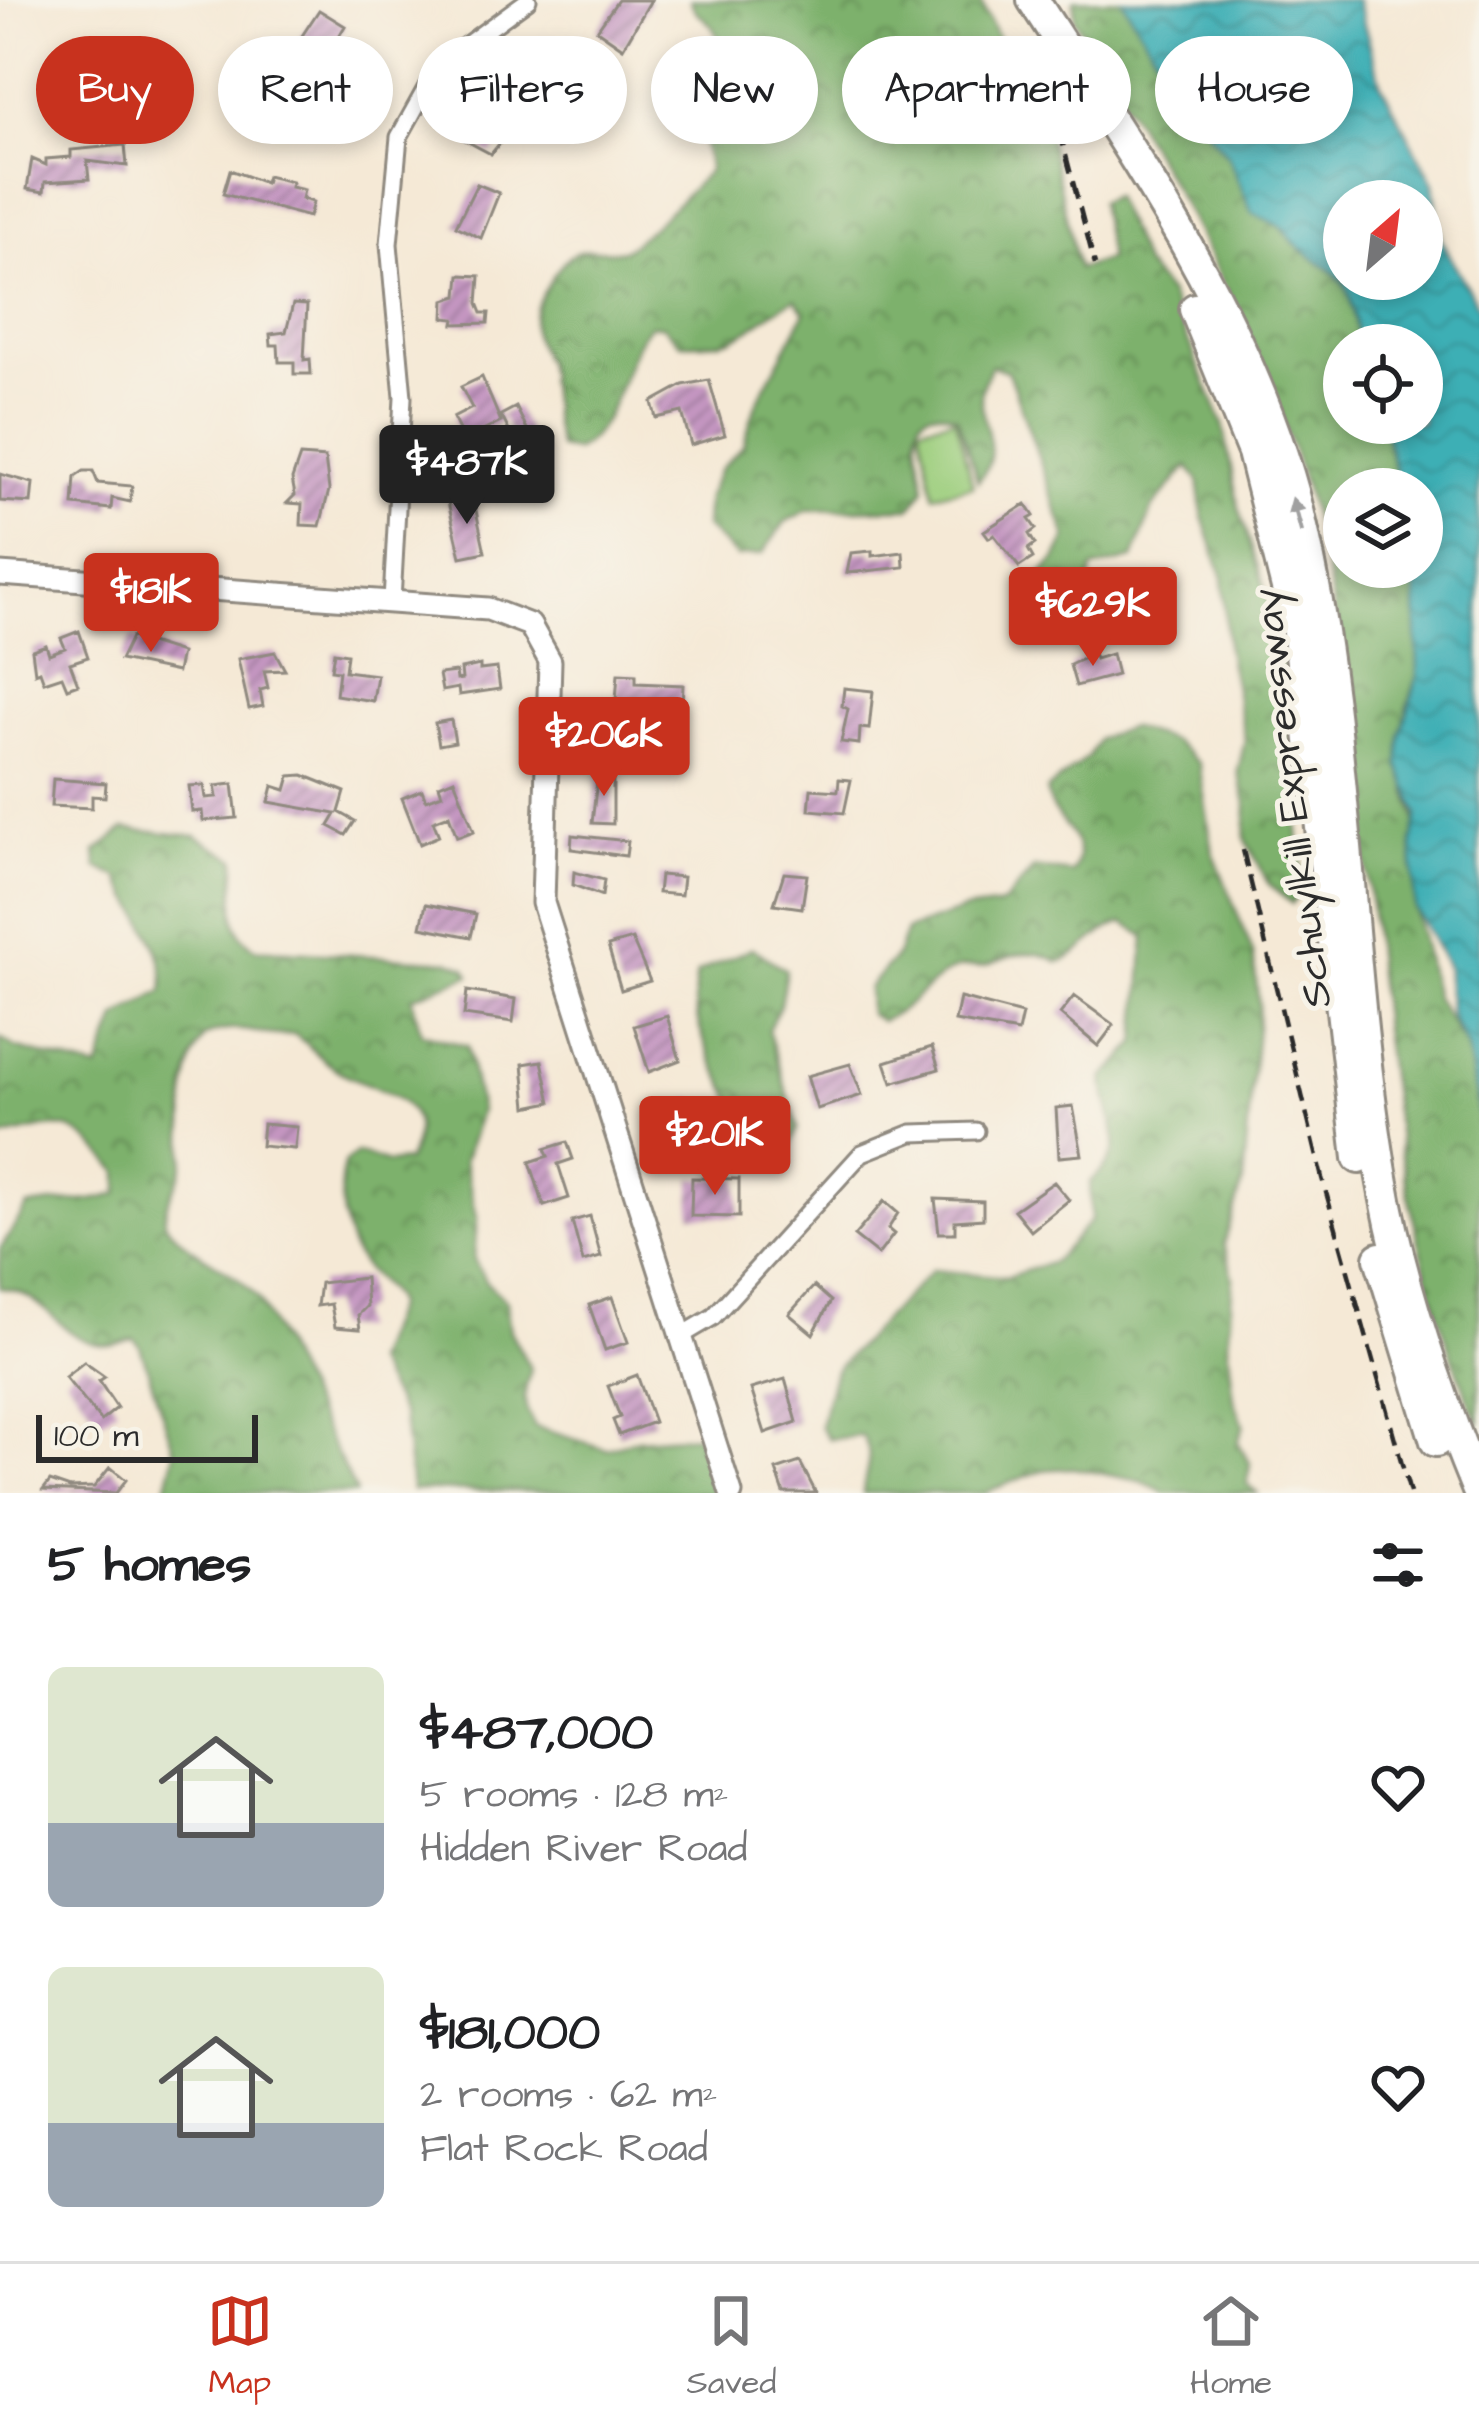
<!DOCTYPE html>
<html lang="en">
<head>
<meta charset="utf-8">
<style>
  body { margin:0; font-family:"Architects Daughter",sans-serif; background:#f6f6f6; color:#202124; height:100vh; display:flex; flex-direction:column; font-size:45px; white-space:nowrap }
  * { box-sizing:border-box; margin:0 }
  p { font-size:39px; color:#757577 }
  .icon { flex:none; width:66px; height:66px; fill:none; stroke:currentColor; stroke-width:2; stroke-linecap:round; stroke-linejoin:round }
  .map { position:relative; height:1493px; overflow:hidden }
  .drawer { display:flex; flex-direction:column; background:#fff; flex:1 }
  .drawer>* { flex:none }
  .top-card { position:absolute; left:36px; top:36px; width:1407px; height:108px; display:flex; gap:24px }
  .needle { width:78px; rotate:28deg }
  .buttons { position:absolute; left:1323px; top:180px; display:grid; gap:24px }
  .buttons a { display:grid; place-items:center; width:120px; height:120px; border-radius:50%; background:#fff; box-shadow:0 6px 18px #0003; font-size:60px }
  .scale { position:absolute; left:36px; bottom:30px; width:222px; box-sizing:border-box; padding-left:12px; border:6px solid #2b2b2b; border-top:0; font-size:33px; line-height:42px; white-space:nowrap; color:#2b2b2b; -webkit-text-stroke:9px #f7f3e8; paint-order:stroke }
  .price { position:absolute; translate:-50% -102px; padding:0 27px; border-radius:12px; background:#c8321e; color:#fff; font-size:39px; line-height:78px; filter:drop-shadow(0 3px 6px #0008) }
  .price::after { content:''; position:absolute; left:50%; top:72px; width:36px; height:27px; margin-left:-18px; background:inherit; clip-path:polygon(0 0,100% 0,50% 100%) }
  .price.active { background:#222; color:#fff }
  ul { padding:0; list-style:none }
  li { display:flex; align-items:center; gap:36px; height:300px; padding:0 48px }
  li span { display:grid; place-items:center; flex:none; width:336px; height:240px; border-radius:18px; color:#555 }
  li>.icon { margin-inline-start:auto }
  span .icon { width:144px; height:144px; fill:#fffc; stroke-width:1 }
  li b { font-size:51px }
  h2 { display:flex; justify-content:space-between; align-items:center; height:144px; padding:0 48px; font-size:51px }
  .chip { padding:0 42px; border-radius:54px; background:#fff; box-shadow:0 6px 18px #0003; font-size:42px; line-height:108px }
  .chip.active { background:#c8321e; color:#fff }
  .dock { display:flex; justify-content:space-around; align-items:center; height:168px; border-top:3px solid #e0e0e0; background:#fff; font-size:33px; color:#757577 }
  .dock a { display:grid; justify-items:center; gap:6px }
  .dock .active { color:#c8321e }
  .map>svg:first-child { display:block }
  .forest { fill:url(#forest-crowns); stroke:#546e4c; stroke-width:3 }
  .green { fill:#9cce7d; stroke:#647c54; stroke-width:3 }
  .water { fill:url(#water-waves); stroke:#346d70; stroke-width:3; fill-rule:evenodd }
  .building { fill:url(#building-hatch) }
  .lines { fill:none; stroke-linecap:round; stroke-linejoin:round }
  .minor-casing { stroke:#908a80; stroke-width:21 }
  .tertiary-casing { stroke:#908a80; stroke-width:27 }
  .motorway-casing { stroke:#908a80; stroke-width:36 }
  .minor { stroke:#fff; stroke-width:15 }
  .tertiary { stroke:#fff; stroke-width:21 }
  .motorway { stroke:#fff; stroke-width:30 }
  .rail { stroke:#2b2b2b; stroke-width:4.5; stroke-dasharray:18 9; stroke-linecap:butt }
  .oneway { fill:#a0a0a0 }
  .labels { text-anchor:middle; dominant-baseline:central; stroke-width:10; stroke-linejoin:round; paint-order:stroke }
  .street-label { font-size:42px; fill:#2b2b2b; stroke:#f7f3e8 }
</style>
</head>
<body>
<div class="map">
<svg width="1479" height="1493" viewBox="0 0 1479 1493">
  <defs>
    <pattern id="forest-crowns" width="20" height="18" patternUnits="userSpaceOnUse" patternTransform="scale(3)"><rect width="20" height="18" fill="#7db16c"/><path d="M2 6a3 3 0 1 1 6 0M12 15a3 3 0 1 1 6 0" fill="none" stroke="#679059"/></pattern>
    <pattern id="water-waves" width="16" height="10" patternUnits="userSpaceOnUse" patternTransform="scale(3)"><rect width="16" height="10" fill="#3eafb5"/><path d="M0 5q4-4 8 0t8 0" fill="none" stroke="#348f93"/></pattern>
    <pattern id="building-hatch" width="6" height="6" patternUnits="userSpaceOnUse" patternTransform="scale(3)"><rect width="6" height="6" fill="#c496c1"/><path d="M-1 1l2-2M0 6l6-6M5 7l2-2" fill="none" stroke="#9f7b9d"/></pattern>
  </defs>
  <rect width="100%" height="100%" fill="#f7f3e8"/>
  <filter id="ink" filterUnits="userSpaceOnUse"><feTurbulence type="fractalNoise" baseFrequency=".00833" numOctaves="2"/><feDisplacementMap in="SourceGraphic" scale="24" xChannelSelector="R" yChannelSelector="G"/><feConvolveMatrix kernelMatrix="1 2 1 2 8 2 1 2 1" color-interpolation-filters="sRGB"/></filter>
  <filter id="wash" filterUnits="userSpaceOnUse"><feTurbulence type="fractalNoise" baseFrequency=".004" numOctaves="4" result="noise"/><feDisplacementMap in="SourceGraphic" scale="48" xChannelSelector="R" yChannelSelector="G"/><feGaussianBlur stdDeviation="2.7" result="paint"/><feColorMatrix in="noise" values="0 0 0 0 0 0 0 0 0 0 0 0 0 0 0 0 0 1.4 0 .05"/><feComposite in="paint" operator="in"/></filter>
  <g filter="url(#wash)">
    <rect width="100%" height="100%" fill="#f5e9d6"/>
    <path class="forest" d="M690,0H980L1012,68L1032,84L1044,119L1078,269L1109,259L1099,202L1113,196L1144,265L1168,293L1223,424L1238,505L1280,635L1303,886L1292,904L1269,885L1245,838L1247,807L1238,771L1245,740L1227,649L1223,578L1203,517L1198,480L1188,466L1153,507L1133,559L1093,569L1083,605C1064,614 1038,604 1030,585L1056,560L1067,538L1012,382L1007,371L991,365C988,374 981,385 981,394C980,428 1005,450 978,481L957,417C897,393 922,459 925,488L910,508L808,510L785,522L762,554L737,557L705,527L707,497L720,469L743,446L756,404L805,312L795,299C740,328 751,346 681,343L662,325H650C618,362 620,426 575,451L559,448C550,422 552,392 546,365C542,350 531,339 533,321C535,304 556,268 569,257C585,243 605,255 623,250C634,246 699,183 709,169L699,122C708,88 737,69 714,30C707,18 695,15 690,0Z
      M1074,0H1122L1189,109L1228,156L1252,213L1284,228C1297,258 1331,260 1346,288C1354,303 1354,328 1359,345H1344V423H1382L1400,489H1344V567H1415L1418,581V675L1407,709L1408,792L1418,826L1412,842L1415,908L1435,998L1467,1048L1479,1117V1424C1361,1157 1385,860 1328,579C1286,372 1182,198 1075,20Z
      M1129,727L1173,741L1199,764L1213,852L1253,953L1259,1005L1243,1182L1224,1244L1233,1277L1228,1344L1234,1400L1244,1425L1238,1442L1250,1463L1247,1484L1257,1493H1167L1140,1481L1073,1468L1043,1470L983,1493H863C864,1471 876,1456 862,1436L829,1439L820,1426L835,1370L932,1270L1007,1277L1053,1262L1091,1220L1090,1182C1136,1143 1105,1124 1104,1078L1137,1043L1145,936L1124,923C1095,930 1086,953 1059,962C1030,946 1016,955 987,965C975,969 961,964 950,971C924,986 910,1010 880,1021L869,1013L868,988L897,955L906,930L965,910L1002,905L1034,868L1072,873C1095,837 1047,821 1047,790L1089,756L1098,739Z
      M124,829L196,836L236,859C237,892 223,929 256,949L450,961L466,967L470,975L412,997L421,1033L467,1046L480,1111L464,1161L477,1217L474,1260L486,1282L506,1301L510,1331L531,1370C522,1394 522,1405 535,1427L606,1449L637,1439L697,1435L719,1493L411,1490L403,1416L373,1362L395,1305C389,1288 375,1281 364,1267C344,1244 335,1191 345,1162L357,1153L388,1163L407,1161C441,1098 378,1093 339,1071C322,1061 310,1045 294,1034C259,1040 243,1019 204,1037C180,1074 185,1117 184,1159C183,1182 162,1198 165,1223C191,1257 233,1266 259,1300L356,1493H165L175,1452L140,1346L134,1339C124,1340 116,1346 106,1345C59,1343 48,1291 0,1288V1249L27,1207C58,1200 91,1204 119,1193V1172C69,1117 70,1122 0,1138V1038L15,1048L98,1070L117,1018L163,991C169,950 136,912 119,878L97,867L96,852Z
      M752,948L786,970L780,1005L768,1030L798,1128L791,1144L760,1159L752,1157C743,1091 682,1042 697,973Z"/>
    <path class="green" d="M955,418L973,486L934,495L920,426Z"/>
    <path class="water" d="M1122,0H1357L1382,86L1434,183L1441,240L1479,308V1117L1467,1048L1450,1015L1446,965L1415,908L1412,842L1418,814L1399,765L1401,735L1418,675L1415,567H1422V489H1400L1382,423H1422V345H1359C1355,328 1353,302 1346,288C1331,260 1298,257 1284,228L1252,213L1228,156L1189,109ZM1344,201H1422V279H1344Z"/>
    <g id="blocks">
      <path class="building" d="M618,0H651L623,48L597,30Z
        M319,10L345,26L332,48L355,62L342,82L286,60Z
        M555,42L578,66V74L556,82L541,96L528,72Z
        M498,100L521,115L517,121L523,127L515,138L508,133L491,154L457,136L467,121L480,130Z
        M125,145L127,166L87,161L89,179L45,182L44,192L27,189L32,159L46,165V159L71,157V150Z
        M230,170L265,183L267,176L292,182L291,187L304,190L302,199L313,202L309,217L223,194Z
        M477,184L499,193L481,238L456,226Z
        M460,275L480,276L478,303L482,313H489L488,323L454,324L455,319L444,318L445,300L458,296Z
        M293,304L307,305L304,360L310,359L311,374H294V362H279L278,345H271L270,334L286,332Z
        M482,377L501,422L464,440L453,418L472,408L461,387Z
        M709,380L725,435L691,445L682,412L656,418L652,402L683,385Z
        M516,407L533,441L518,449L501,415Z
        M300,456L325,458L329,490L320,526L301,525L302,504L287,503L295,495L292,479Z
        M84,471H93L98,483L132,486L130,502L112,498L111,509L73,505L75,477Z
        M0,474L33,483L31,503L0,501Z
        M473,497L485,552L461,557L448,502Z
        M1026,504L1034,516L1029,519L1036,529L1029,534L1035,544L1028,549L1033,558L1019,567L994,535L989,538L984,531Z
        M872,551V556L903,552L904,567L847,573L851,553Z
        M79,631L88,657L70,663L78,684L67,688L62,676L44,682L40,671L35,673L32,650L46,645L49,654L65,648L61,638Z
        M131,637L181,653L177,672L120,660Z
        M275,652L285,670L264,671L268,688L260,690L263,706L249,709L238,659Z
        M334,652L347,654L345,671L377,675L373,701L336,695L339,671L331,670Z
        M1093,654L1095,659L1112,654L1117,675L1076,686L1070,665Z
        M480,665V670L497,668L500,689L459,695L458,688L442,691L439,674L456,672L457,680L462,679L461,669Z
        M618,674L636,675V683L683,685L682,705L616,700Z
        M844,688L873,691L869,729L860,728L859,744L841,742L848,709L842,706Z
        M451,720L455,742L439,745L435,723Z
        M598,771L613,772V824L592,823Z
        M303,775L345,792L339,812L355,821L346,835L329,826L336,814L269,802L273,786L286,790L290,776Z
        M53,779L106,783L105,797L92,796V808L51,806Z
        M454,779L474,831L457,837L449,815L433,821L439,836L420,844L402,798L422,790L426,800L442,794L439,785Z
        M839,779L851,780L844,813L809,810L811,789L838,791Z
        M233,784L237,818L203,821L202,811L192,812L189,786L204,785L206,798L217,797L215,786Z
        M572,835L628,841L626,856L571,849Z
        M574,872L604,880L602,896L573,885Z
        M784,873L807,875L802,908L774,904Z
        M660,875L683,877L681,895L658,893Z
        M426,904L476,914L471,937L421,927Z
        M632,939L650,981L621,990L608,946Z
        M467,991L516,999L513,1022L464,1015Z
        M1074,996L1114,1025L1098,1046L1060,1014Z
        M960,998L1022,1014L1018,1032L955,1021Z
        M667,1016L680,1060L649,1072L634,1026Z
        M932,1047L939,1069L892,1083L885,1062Z
        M542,1061L551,1102L527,1107L523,1064Z
        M850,1064L862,1095L817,1109L807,1076Z
        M694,1099L706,1142L674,1151L661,1109Z
        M1073,1106L1082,1155L1059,1157L1056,1108Z
        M263,1124L297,1127L295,1149L261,1146Z
        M567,1142L573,1159L558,1164L569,1198L544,1206L530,1162L548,1156L545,1149Z
        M692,1178L739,1179V1217L691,1216Z
        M1054,1182L1069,1200L1031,1231L1014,1210Z
        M935,1199L983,1201V1219L955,1221V1233H939Z
        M884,1201L898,1213L888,1229L894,1234L878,1255L854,1236Z
        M590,1216L601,1257L583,1262L572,1221Z
        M365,1278L367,1306L358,1315L360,1329L335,1327L331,1304L317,1306L320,1283Z
        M814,1286L831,1301L813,1334L789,1314Z
        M612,1297L628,1342L605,1350L589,1305Z
        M84,1362L105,1377L99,1381L117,1408L101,1421L65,1377Z
        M637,1375L654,1422L619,1435L613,1420L620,1417L608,1386Z
        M785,1379L797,1422L765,1433L751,1389Z
        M800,1462L816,1493H784L776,1470Z
        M110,1467L126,1480L116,1493L43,1490L50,1481L70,1488L94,1487Z"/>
    </g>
  </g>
  <g filter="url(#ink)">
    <use href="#blocks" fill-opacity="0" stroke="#908a80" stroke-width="3"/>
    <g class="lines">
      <g class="minor-casing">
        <path id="minor" d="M392,601L403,397L389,244L399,137L439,65L528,0
          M681,1336L713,1317L862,1153L912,1133L976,1131"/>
      </g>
      <g class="tertiary-casing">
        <path id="tertiary" d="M0,574L488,609L530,625L550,661L543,903L731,1493"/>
      </g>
      <g class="motorway-casing">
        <path id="motorway" d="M1033,0C1136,160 1253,326 1299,514C1351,730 1344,954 1381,1172C1399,1281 1437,1391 1479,1493
          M1195,309L1253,452L1299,636L1359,1158
          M1380,1258L1436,1441"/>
      </g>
      <use href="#minor" class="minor"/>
      <use href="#tertiary" class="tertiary"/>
      <use href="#motorway" class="motorway"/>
      <path class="rail" d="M1059,129L1095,265
        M1243,850L1322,1178L1410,1493"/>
    </g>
    <defs><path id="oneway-solid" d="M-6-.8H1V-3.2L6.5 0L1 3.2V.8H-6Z" transform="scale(3)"/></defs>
    <use class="oneway" href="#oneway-solid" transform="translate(1297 515) rotate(-105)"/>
  </g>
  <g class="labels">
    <g class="street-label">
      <text transform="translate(1293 798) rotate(-97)">Schuylkill Expressway</text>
    </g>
  </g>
</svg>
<div class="buttons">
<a><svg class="needle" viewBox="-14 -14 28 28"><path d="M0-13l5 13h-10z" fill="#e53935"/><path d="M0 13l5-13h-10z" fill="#757577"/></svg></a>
<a><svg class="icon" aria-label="locate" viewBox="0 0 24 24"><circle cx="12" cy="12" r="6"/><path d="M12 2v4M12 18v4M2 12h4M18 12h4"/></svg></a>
<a><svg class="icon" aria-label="layers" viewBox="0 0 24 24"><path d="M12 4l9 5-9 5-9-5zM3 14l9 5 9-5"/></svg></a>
</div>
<div class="scale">100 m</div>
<b class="price active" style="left:467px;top:527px">$487K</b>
<b class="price" style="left:151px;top:655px">$181K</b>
<b class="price" style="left:1093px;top:669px">$629K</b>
<b class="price" style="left:604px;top:799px">$206K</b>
<b class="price" style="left:715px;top:1198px">$201K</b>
<div class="top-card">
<a class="chip active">Buy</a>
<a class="chip">Rent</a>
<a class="chip">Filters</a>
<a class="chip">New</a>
<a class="chip">Apartment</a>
<a class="chip">House</a>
</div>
</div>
<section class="drawer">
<h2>5 homes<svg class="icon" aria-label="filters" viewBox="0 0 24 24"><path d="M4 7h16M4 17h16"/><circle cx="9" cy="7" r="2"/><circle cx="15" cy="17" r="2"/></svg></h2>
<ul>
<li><span style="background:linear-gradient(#dfe7d0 65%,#9aa5b1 0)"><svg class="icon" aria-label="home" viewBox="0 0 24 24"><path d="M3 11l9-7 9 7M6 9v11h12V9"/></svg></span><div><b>$487,000</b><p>5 rooms · 128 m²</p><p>Hidden River Road</p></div><svg class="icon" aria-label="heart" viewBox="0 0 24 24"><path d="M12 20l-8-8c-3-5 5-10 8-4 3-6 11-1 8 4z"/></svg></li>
<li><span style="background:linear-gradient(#dfe7d0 65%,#9aa5b1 0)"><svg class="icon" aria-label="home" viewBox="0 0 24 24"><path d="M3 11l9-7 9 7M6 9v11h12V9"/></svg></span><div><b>$181,000</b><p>2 rooms · 62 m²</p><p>Flat Rock Road</p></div><svg class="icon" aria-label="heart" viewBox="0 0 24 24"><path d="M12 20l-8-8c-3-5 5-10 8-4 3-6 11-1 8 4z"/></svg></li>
</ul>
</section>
<nav class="dock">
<a class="active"><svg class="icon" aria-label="map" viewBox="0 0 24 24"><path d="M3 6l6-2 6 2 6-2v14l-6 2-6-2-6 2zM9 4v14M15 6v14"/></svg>Map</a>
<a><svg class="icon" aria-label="saved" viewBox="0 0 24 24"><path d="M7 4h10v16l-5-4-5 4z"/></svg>Saved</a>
<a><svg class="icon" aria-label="home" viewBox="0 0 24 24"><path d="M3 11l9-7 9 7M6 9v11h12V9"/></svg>Home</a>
</nav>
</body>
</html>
